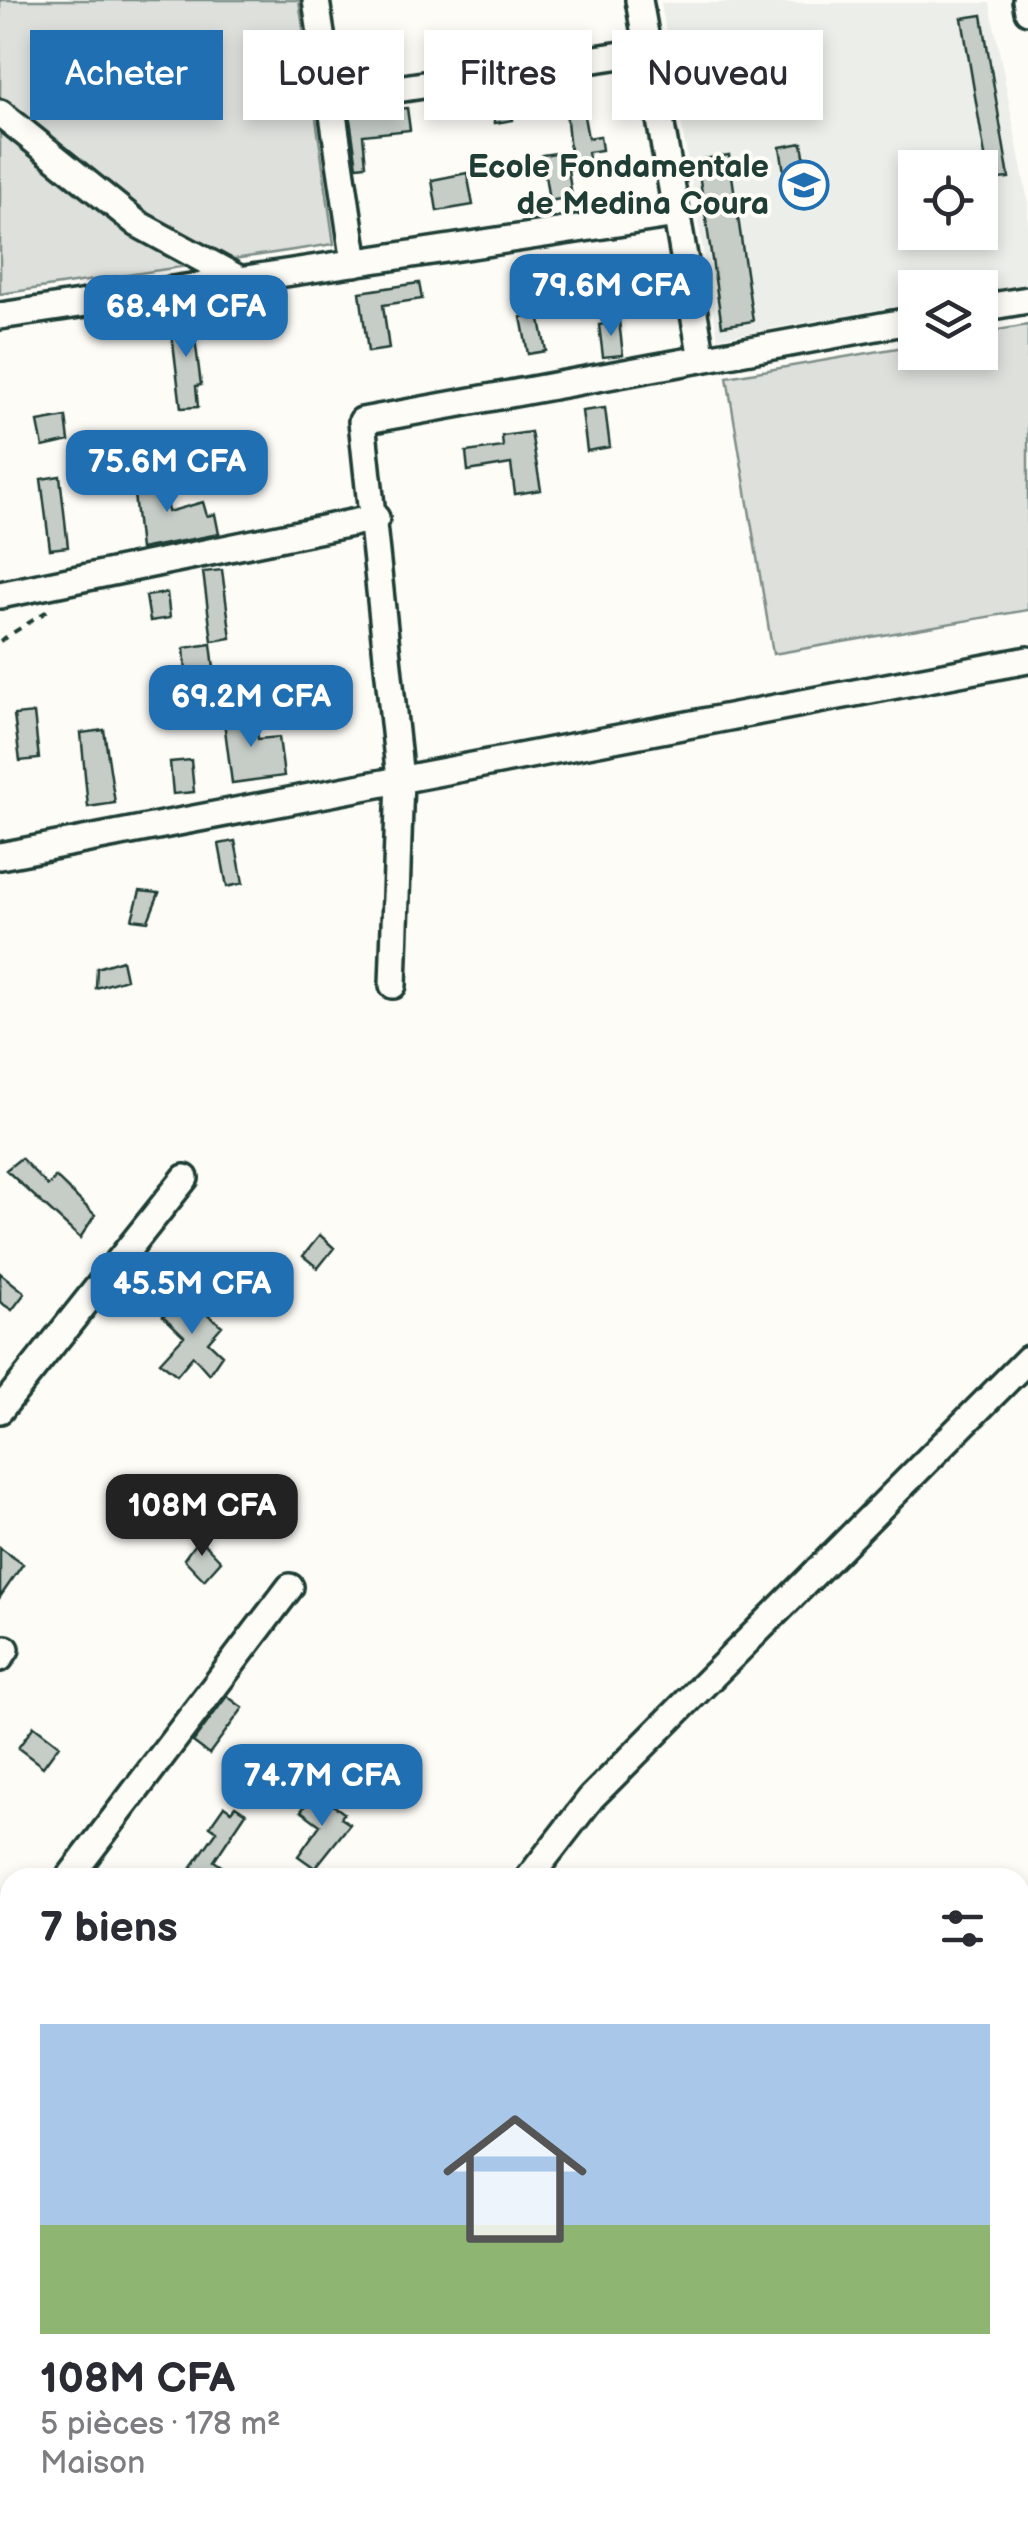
<!DOCTYPE html>
<html lang="fr">
<head>
<meta charset="utf-8">
<style>
  body { margin:0; font-family:"Balsamiq Sans",sans-serif; background:#f7f7f7; color:#2b2b33; height:100vh; display:flex; flex-direction:column; font-size:38px; white-space:nowrap }
  * { box-sizing:border-box; margin:0 }
  p { font-size:32px; color:#7c7c81 }
  .icon { flex:none; width:55px; height:55px; fill:none; stroke:currentColor; stroke-width:2; stroke-linecap:round; stroke-linejoin:round }
  .map { position:relative; flex:1; overflow:hidden }
  .details { position:absolute; left:0px; top:1868px; width:1030px; height:672px; display:flex; flex-direction:column; background:#fff; border-radius:30px 30px 0 0; box-shadow:0 5px 15px #0003 }
  .details>* { flex:none }
  .banner { position:absolute; left:30px; top:30px; width:970px; height:90px; display:flex; gap:20px }
  .buttons { position:absolute; left:898px; top:150px; display:grid; gap:20px }
  .buttons a { display:grid; place-items:center; width:100px; height:100px; border-radius:0px; background:#fff; box-shadow:0 5px 15px #0003; font-size:50px }
  .price { position:absolute; translate:-50% -85px; padding:0 22px; border-radius:20px; background:#1f6fb2; color:#fff; font-size:32px; line-height:65px; filter:drop-shadow(0 2px 5px #0008) }
  .price::after { content:''; position:absolute; left:50%; top:60px; width:30px; height:22px; margin-left:-15px; background:inherit; clip-path:polygon(0 0,100% 0,50% 100%) }
  .price.current { background:#222; color:#fff }
  ul { padding:0; list-style:none }
  li { display:grid; align-content:center; gap:20px; height:530px; padding:0 40px }
  li span { display:grid; place-items:center; height:310px; border-radius:0px; color:#555 }
  li>.icon { margin-inline-start:auto }
  span .icon { width:180px; height:180px; fill:#fffc; stroke-width:1 }
  li b { font-size:42px }
  h2 { display:flex; justify-content:space-between; align-items:center; height:120px; padding:0 40px; font-size:42px }
  .tag { padding:0 35px; border-radius:0px; background:#fff; box-shadow:0 5px 15px #0003; font-size:35px; line-height:90px }
  .tag.current { background:#1f6fb2; color:#fff }
  .map>svg:first-child { display:block }
  .built { fill:#eceee9; fill-rule:evenodd }
  .green { fill:#dde0db; stroke:#7e8e88; stroke-width:2.5 }
  .building { fill:#c6cdc7; stroke:#1f3d34; stroke-width:2.5 }
  .lines { fill:none; stroke-linecap:round; stroke-linejoin:round }
  .minor-casing { stroke:#1f3d34; stroke-width:32 }
  .path { stroke:#1f3d34; stroke-width:4; stroke-dasharray:8 8; stroke-linecap:butt }
  .minor { stroke:#fdfcf7; stroke-width:25 }
  .labels { text-anchor:middle; dominant-baseline:central; stroke-width:8; stroke-linejoin:round; paint-order:stroke }
  .poi-label { font-size:32px; font-weight:bold; fill:#1f3d34; stroke:#fdfcf7; text-anchor:end }
</style>
</head>
<body>
<div class="map">
<svg width="1028" height="2539" viewBox="0 0 1028 2539">
  <rect width="100%" height="100%" fill="#fdfcf7"/>
  <filter id="ink" filterUnits="userSpaceOnUse"><feTurbulence type="fractalNoise" baseFrequency=".01" numOctaves="2"/><feDisplacementMap in="SourceGraphic" scale="20" xChannelSelector="R" yChannelSelector="G"/><feConvolveMatrix kernelMatrix="1 2 1 2 8 2 1 2 1" color-interpolation-filters="sRGB"/></filter>
  <g filter="url(#ink)">
    <path class="built" d="M661,3H990L1028,202V283L980,292V288H915V303L718,338ZM915,168H980V232H915Z"/>
    <path class="green" d="M0,0H299L334,244L0,294Z
      M1028,325V610L773,654L727,377L915,345V352H980V333Z"/>
    <path class="building" d="M982,15L1009,178L989,180L962,18Z
      M577,78L588,138L600,136L602,150L588,152L590,166L568,169L572,197L549,201L542,155L570,151L563,80Z
      M508,89L513,120L495,123L490,91Z
      M407,108L410,130L363,135L366,165L357,166L349,113Z
      M802,143L807,174L785,178L780,147Z
      M729,155L753,321L722,326L697,160Z
      M467,173L473,205L437,211L432,180Z
      M419,283L422,299L383,305L389,349L368,352L360,292Z
      M539,314L546,351L528,354L521,317Z
      M192,315L201,385L196,386L198,407L181,408L170,318Z
      M619,321L623,355L603,357L599,325Z
      M605,408L610,447L587,451L582,411Z
      M66,417L69,441L43,447L38,422Z
      M531,432L541,490L515,494L511,464L468,471L466,452L503,447L502,436Z
      M161,471L168,512L203,502L207,516L215,514L219,534L140,549L132,476Z
      M60,476L68,547L50,549L41,479Z
      M222,570L231,638L212,641L203,572Z
      M167,593L170,618L150,621L146,596Z
      M211,644L214,668L186,672L184,648Z
      M254,710L258,739L279,737L284,776L232,783L223,714Z
      M34,713L39,759L20,761L14,715Z
      M104,730L115,803L88,807L81,733Z
      M191,760L194,792L173,794L170,762Z
      M235,841L243,883L227,887L219,844Z
      M140,891L159,893L148,921L132,919Z
      M122,960L126,979L96,988L97,968Z
      M21,1158L48,1186L56,1177L95,1215L80,1238L6,1170Z
      M320,1235L334,1248L318,1268L303,1256Z
      M0,1273L25,1293L12,1310L0,1302Z
      M184,1295L222,1326L208,1342L222,1355L209,1374L193,1356L177,1375L160,1362L184,1336L163,1316Z
      M199,1538L221,1561L204,1580L184,1559Z
      M0,1548L23,1564L0,1597Z
      M227,1696L243,1708L209,1754L193,1742Z
      M34,1726L59,1745L43,1767L18,1748Z
      M267,1759L284,1771L270,1790L253,1778Z
      M315,1792L344,1813L341,1818L350,1824L315,1868L298,1856L320,1825L301,1811Z
      M224,1806L231,1811L235,1806L246,1813L214,1861L223,1867L215,1878H184L217,1831L210,1826Z"/>
    <g class="lines">
      <g class="minor-casing">
        <path id="minor" d="M316,0L355,263
          M639,0L702,359
          M1026,0L1028,11
          M331,99L648,51
          M0,113L138,224L241,280
          M980,308L1028,300
          M0,316L677,214
          M0,595L376,518
          M0,856L1028,660
          M393,985L400,779L362,421L915,320
          M0,1410L185,1178
          M0,1658L6,1649
          M69,1878L290,1587
          M529,1878L591,1798L1028,1359
          M0,1968L10,1954
          M1020,2118L1028,2104
          M0,2123L10,2130
          M0,2276L10,2263
          M539,2530L551,2539
          M25,2539L32,2530
          M239,2539L245,2530
          M640,2539L647,2530
          M955,2539V2530"/>
      </g>
      <path class="path" d="M0,641L52,608"/>
      <use href="#minor" class="minor"/>
    </g>
  </g>
  <defs>
    <g id="school-ring" transform="scale(2.5)"><circle r="9.5" fill="#fdfcf7" stroke="#1f6fb2" stroke-width="1.5"/><path d="M0-5L7-2L0 1L-7-2ZM-4 1L0 2.5L4 1V4Q0 6-4 4Z" fill="#1f6fb2"/></g>
  </defs>
  <g fill-rule="evenodd">
    <use href="#school-ring" x="804" y="185"/>
  </g>
  <g class="labels">
    <g class="poi-label">
      <text x="769" y="167">Ecole Fondamentale<tspan x="769" dy="37">de Medina Coura</tspan></text>
    </g>
  </g>
</svg>
<div class="buttons">
<a><svg class="icon" aria-label="locate" viewBox="0 0 24 24"><circle cx="12" cy="12" r="6"/><path d="M12 2v4M12 18v4M2 12h4M18 12h4"/></svg></a>
<a><svg class="icon" aria-label="layers" viewBox="0 0 24 24"><path d="M12 4l9 5-9 5-9-5zM3 14l9 5 9-5"/></svg></a>
</div>
<b class="price" style="left:611px;top:339px">79.6M CFA</b>
<b class="price" style="left:186px;top:360px">68.4M CFA</b>
<b class="price" style="left:167px;top:515px">75.6M CFA</b>
<b class="price" style="left:251px;top:750px">69.2M CFA</b>
<b class="price" style="left:192px;top:1337px">45.5M CFA</b>
<b class="price current" style="left:202px;top:1559px">108M CFA</b>
<b class="price" style="left:322px;top:1829px">74.7M CFA</b>
<div class="banner">
<a class="tag current">Acheter</a>
<a class="tag">Louer</a>
<a class="tag">Filtres</a>
<a class="tag">Nouveau</a>
</div>
<section class="details">
<h2>7 biens<svg class="icon" aria-label="filters" viewBox="0 0 24 24"><path d="M4 7h16M4 17h16"/><circle cx="9" cy="7" r="2"/><circle cx="15" cy="17" r="2"/></svg></h2>
<ul>
<li><span style="background:linear-gradient(#a9c7e8 65%,#8fb573 0)"><svg class="icon" aria-label="home" viewBox="0 0 24 24"><path d="M3 11l9-7 9 7M6 9v11h12V9"/></svg></span><div><b>108M CFA</b><p>5 pièces · 178 m²</p><p>Maison</p></div></li>
</ul>
</section>
</div>
</body>
</html>
